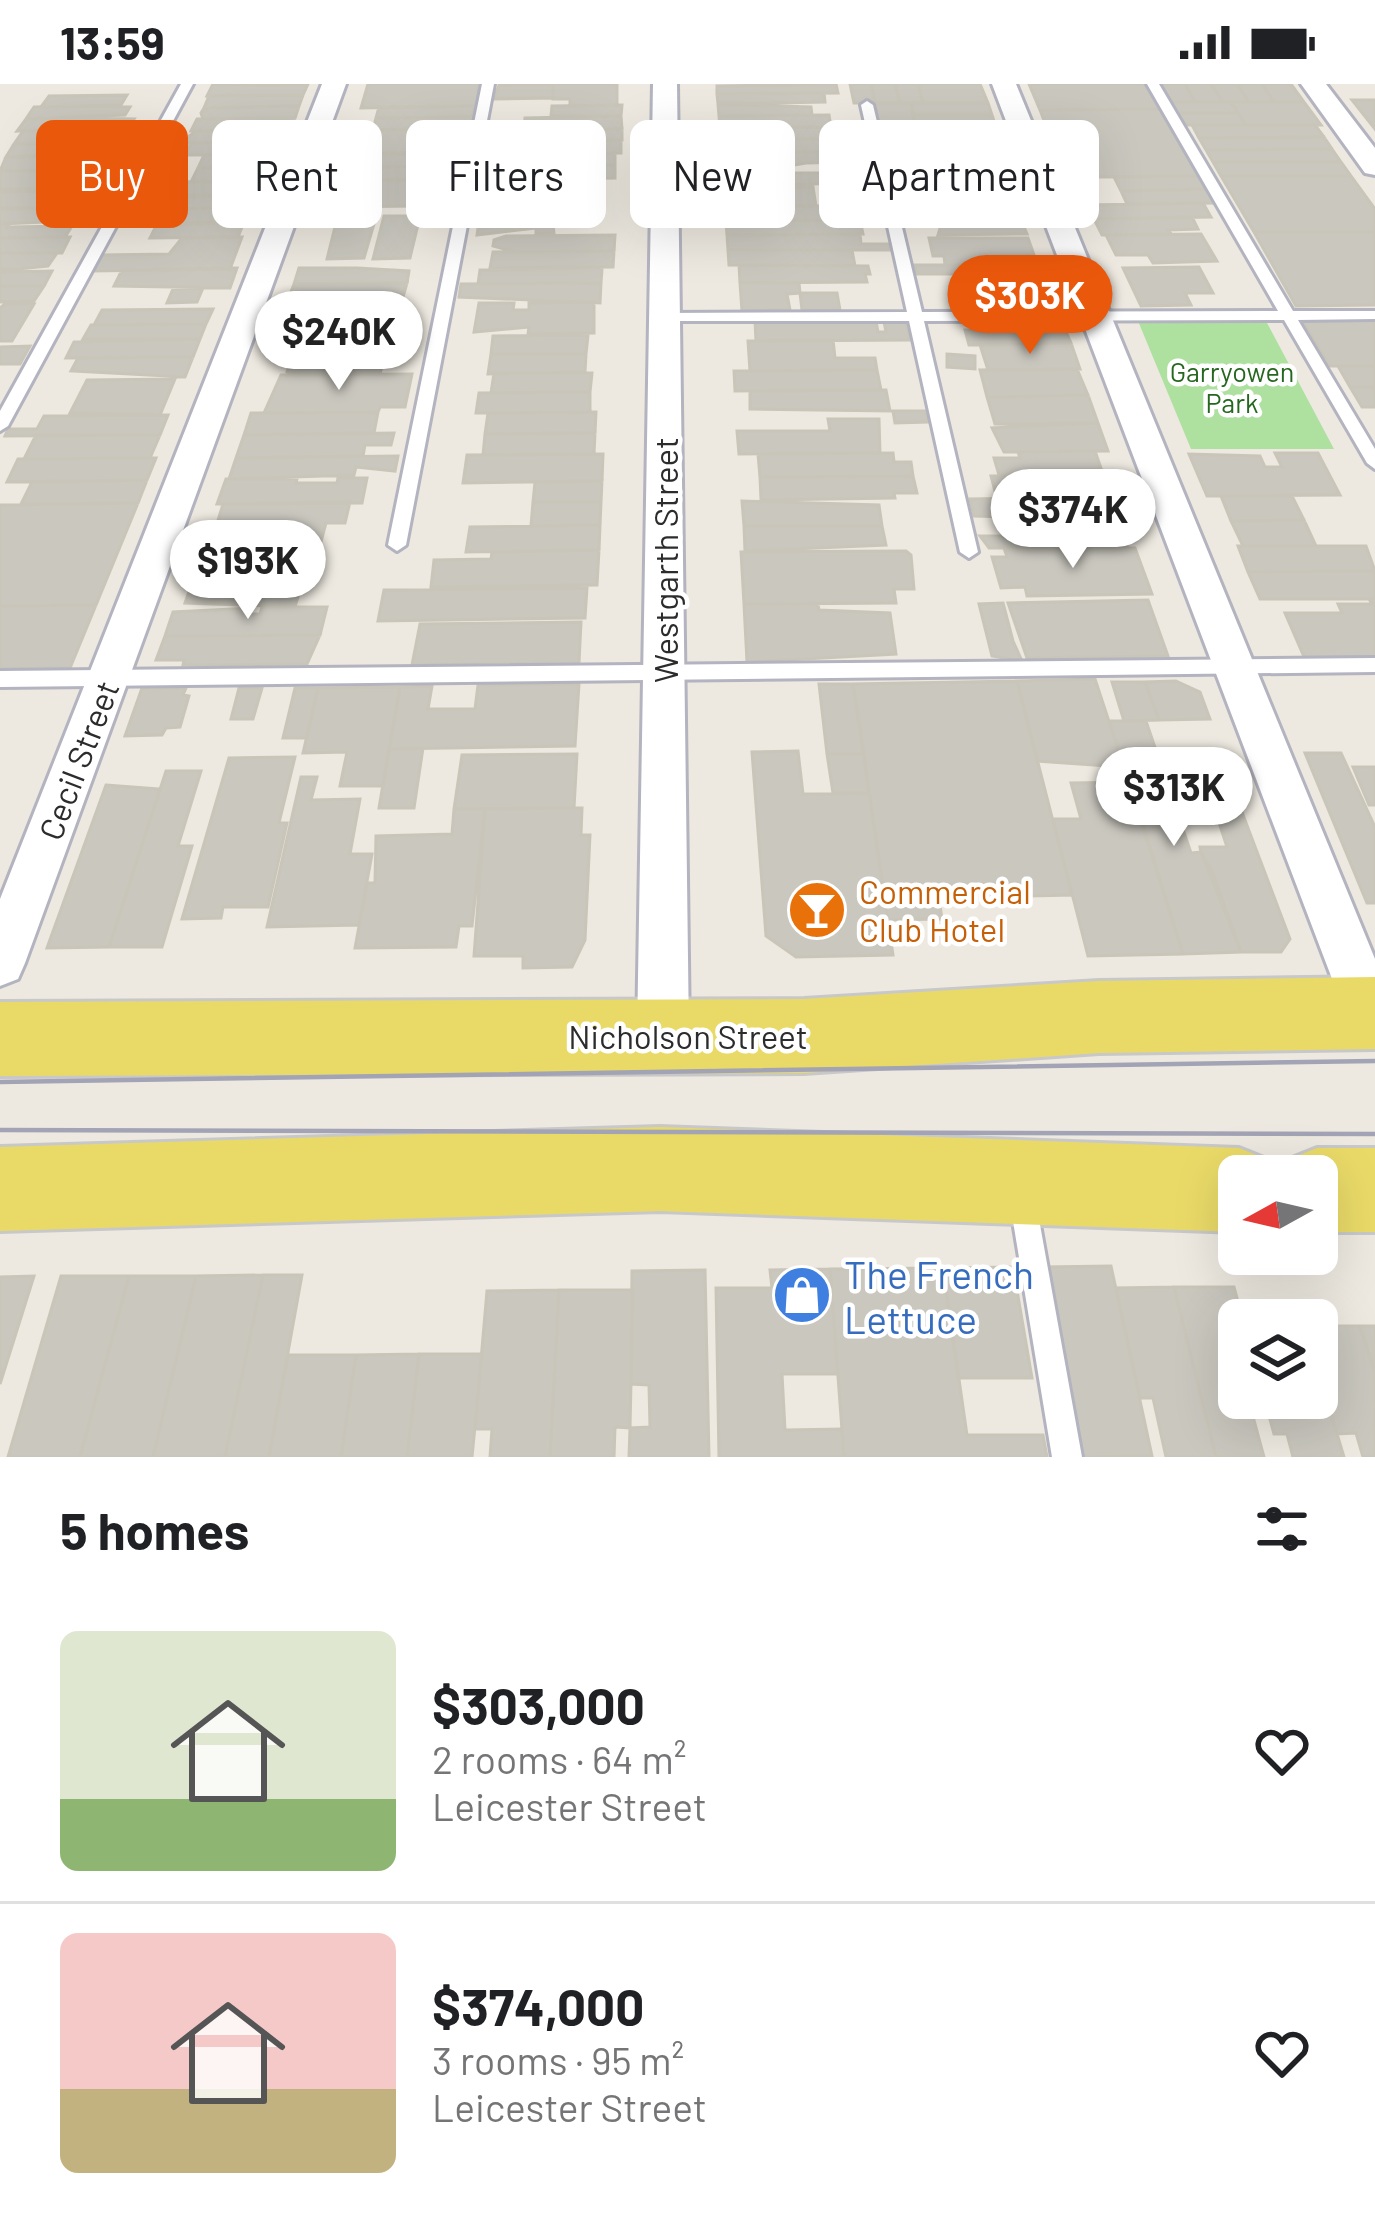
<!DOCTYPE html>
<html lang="en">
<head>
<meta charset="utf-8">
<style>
  body { margin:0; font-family:Barlow,sans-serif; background:#f2f2f2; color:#202124; height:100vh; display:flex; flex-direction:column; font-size:45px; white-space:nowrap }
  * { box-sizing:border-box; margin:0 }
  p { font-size:39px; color:#757577 }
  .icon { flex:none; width:66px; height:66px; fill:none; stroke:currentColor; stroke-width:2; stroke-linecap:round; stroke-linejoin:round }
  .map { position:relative; height:1373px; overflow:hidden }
  .drawer { display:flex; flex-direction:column; background:#fff; flex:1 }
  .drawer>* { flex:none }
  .guide { position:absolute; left:36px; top:36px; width:1305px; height:108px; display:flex; gap:24px }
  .needle { width:78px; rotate:262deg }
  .controls { position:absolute; left:1218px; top:1071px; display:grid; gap:24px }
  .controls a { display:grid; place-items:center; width:120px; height:120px; border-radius:18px; background:#fff; box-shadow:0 12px 48px #0002; font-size:60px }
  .price { position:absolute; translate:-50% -102px; padding:0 27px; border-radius:42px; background:#fff; color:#222; font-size:39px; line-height:78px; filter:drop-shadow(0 3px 6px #0008) }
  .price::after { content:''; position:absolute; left:50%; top:72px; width:36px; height:27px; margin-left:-18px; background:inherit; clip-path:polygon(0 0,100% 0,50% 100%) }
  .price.on { background:#ea580c; color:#fff }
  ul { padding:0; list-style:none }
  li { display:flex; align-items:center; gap:36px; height:300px; padding:0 60px }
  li+li { border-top:3px solid #e0e0e0 }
  li span { display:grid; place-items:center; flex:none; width:336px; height:240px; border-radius:18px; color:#555 }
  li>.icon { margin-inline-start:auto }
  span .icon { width:144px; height:144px; fill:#fffc; stroke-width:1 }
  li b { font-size:51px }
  h2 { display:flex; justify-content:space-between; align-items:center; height:144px; padding:0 60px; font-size:51px }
  .chip { padding:0 42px; border-radius:18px; background:#fff; box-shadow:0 12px 48px #0002; font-size:42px; line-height:108px }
  .chip.on { background:#ea580c; color:#fff }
  .status { display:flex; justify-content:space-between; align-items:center; height:84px; padding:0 60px; background:#fff; direction:ltr }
  .status svg { height:33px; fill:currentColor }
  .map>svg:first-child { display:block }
  .green { fill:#aee0a0 }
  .building { fill:#c9c7be; stroke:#c9c5b9; stroke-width:3 }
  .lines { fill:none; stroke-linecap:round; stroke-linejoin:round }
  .lane-casing { stroke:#b3b4bf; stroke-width:6 }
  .street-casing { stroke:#b3b4bf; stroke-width:6 }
  .primary-casing { stroke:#c8c8c8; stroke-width:6 }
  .lane { fill:#fff; fill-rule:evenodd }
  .street { fill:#fff; fill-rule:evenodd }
  .primary { fill:#e9da68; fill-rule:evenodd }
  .tram { stroke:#a2a3b5; stroke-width:4.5 }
  .labels { text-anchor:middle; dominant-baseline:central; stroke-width:9; stroke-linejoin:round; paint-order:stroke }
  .far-park-label { font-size:27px; fill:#26671f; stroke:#fff }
  .street-label { font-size:33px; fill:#2c2c2c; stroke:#fff }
  .food-label { font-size:33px; fill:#c56008; stroke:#fff; text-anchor:start }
  .near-shop-label { font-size:39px; fill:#366cbe; stroke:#fff; text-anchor:start }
</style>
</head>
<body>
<div class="status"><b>13:59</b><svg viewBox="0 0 49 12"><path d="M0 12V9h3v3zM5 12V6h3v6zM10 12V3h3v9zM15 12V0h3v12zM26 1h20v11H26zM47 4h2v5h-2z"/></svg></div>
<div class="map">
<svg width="1375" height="1373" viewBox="0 0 1375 1373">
  <rect width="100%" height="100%" fill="#ede9e0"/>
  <path class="green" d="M1138,237H1266L1334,365H1191Z"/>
  <path class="building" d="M213,0L266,1L308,0L303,11L207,12Z
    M368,0H479L476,22L361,24Z
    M553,0V14L494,15L499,1Z
    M553,0H617V21L570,22V15H553Z
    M836,0L838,9L717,10V2Z
    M850,0H871L875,19H854Z
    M871,0H895L900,19H875Z
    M895,0H918L923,19H900Z
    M918,0H980L988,19H923Z
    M1029,0H1151L1165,25L1040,26Z
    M1157,0H1185L1195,18H1167Z
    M1185,0H1211L1223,18H1195Z
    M1211,0H1237L1249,18H1223Z
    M1237,0H1262L1274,18H1249Z
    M1262,0H1291L1304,18H1274Z
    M824,9L825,18L775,19L718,20L717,10Z
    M127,11L121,21L41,23L49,12Z
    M303,11L299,22L204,24L209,12Z
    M1352,16H1375V45Z
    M1167,18H1231L1238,29H1174Z
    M1231,18H1304L1321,41H1246Z
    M875,19H911L916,43H880Z
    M911,19H988L992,31H913Z
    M718,20L811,23L812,31L719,32Z
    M622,21L621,32H551L552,22Z
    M86,22L130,23L125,31L26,35L34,23Z
    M299,22L295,34L203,35L201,29L204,24Z
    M474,22L472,33L376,34L379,23Z
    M1165,25L1201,92L1066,93L1040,26Z
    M1174,29H1238L1246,41H1181Z
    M829,31L831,43L720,44L719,32Z
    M913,31H992L996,43H916Z
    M621,32L622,45L524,46L525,34Z
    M472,33L470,44L373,46L376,34Z
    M295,34L290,46L191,47L197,35Z
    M26,35L78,34L134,35L129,42L17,47Z
    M1192,41H1315L1324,53L1199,54Z
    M728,43H837L839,55H729Z
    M880,43H916L923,68H886Z
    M916,43H996L1000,55H920Z
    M435,45L433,55H411L407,69L346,68L352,46Z
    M622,45V56L511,58L513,46Z
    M72,46L70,49L138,54L135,59L14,60L23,47Z
    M290,46L285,58L178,59L197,47Z
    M1324,53L1332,65L1206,66L1199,54Z
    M729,55H842L844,68H730Z
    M920,55H1000L1005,68H923Z
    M621,56V69L525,70L526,58Z
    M283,58L278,70L185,71L191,59Z
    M94,59L110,61L106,69L6,73L14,60Z
    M1332,65L1341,78H1213L1206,66Z
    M721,68H844L847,78L806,79L782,83L783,89H722Z
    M886,68H923L930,94H891Z
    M923,68H1005L1009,80H926Z
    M615,69V81L521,83L522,70Z
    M278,70L273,83L198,84L204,71Z
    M439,70L437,82L343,84L347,71Z
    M73,72L70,77L137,75L133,82L97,87H0L6,73Z
    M1213,78H1341L1351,92H1221Z
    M926,80H1009L1013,94H930Z
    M615,81V94L506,96L507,83Z
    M437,82L434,95L339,97L343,84Z
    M273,83L268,97L191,98L198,84Z
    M55,86L52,92H67L63,98L125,94L120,105H0V87Z
    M722,89H850L854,98L723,104Z
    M1201,92L1209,105L1121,107L1114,93Z
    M1221,92H1351L1375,125V148H1254Z
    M914,94H1009L1013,104H916Z
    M533,95L532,106L598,104L599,121L519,122L512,120L513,106L487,107L488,96Z
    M418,96L428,99L425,110H415L413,122L336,123L343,97Z
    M260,97L255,110L171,112L178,98Z
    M813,103L816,122L724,120L723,104Z
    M930,104H1013L1016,115H933Z
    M1209,105L1217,119L1127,120L1121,107Z
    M100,106L91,123L0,124V108Z
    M255,110L249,124L142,125L148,115Z
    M1021,115L1029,138H938L936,127H989L985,116Z
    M1203,119L1211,133L1094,135L1088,121Z
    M726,122H854L857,136L726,137Z
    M75,124L67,137L0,140V125Z
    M249,124L244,138L135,139L142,125Z
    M551,124L554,149H536V144L477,151L478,144H485L487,125Z
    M384,132H420L410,174L373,175Z
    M376,133L364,174L327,175L337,135Z
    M1192,133L1198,145L1168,146L1171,150L1102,151L1094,135Z
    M860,136L863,150L727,151L726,137Z
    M244,138L238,153L150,154L156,142Z
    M942,138H1022L1027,150L938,151Z
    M10,139L8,143L72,142L65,153L0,154V140Z
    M1254,148H1375V221L1296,222Z
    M860,150L861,160H889L890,166H728L727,151Z
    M1201,150L1217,177L1153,179L1148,171H1116L1106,151Z
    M615,151L614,167L515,168L493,162L494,156L506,152Z
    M70,153L62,169H0V154Z
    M242,153L230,185L93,187L101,171L169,170L182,154Z
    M929,154H1028L1034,171L995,173L998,181H945L944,172H933Z
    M728,166H852L855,182L729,181Z
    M614,167L613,183L490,184L493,168Z
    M0,169H57L48,182L18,185H0Z
    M739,181L868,182L870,190H865L867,198L740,199Z
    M915,181H1038L1047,207L966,201L963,190H917Z
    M595,183L602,185L601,199L478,200L480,186Z
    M1199,183L1213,209H1185L1191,221L1141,222L1123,184Z
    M237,184L230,204L114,202L122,186Z
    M299,184H357L409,187L407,199L294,200Z
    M52,187L44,202H0V188Z
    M407,199L403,213L288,216L294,200Z
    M601,199L600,219L459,213L461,200Z
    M740,199H799L800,209L787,210L790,226L742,227Z
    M952,201L1047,207L1053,225H957Z
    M0,202H44L34,217L0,218Z
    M203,204L197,218L167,219L173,205Z
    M800,209H837L840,226H802Z
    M288,216H349L402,219L399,232L282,233Z
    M594,218V249L528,250L529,243L474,248L479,219H514L513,226H529V219Z
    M5,220H34L12,257H0V224Z
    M213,225L206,240L94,241L102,226Z
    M399,232L395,246L276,251L282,233Z
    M1301,234H1375V282H1329Z
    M1061,236L1071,259L969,261L965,246H980L976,237Z
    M876,237L878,248H886L884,238L906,237L910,256L756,257L755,238Z
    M206,240L200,255H83L91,241Z
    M588,251L586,270H491L493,252Z
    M389,252L385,270H293L300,253Z
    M200,255L193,273L66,274L74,258Z
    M833,256L835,274H875L877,286L750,287L748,257Z
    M1071,259L1080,285L988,286L980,261Z
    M30,262L20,280H0V263Z
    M293,270H385L380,290L301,291L287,288Z
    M491,270H586L585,288L488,290Z
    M947,270L975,272V285L947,283Z
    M193,273L185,293L71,287L78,274Z
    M1338,282H1375V303H1350Z
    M1077,285L1088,311L987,313L980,286Z
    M877,286L881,306L735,307L734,287Z
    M494,289H592L590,308L491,309Z
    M412,290L405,323H380L378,328L264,329L281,291Z
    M175,295L160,331L70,329L87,296Z
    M1350,303H1375V323H1362Z
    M886,306L890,327L750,325V307Z
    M590,308V328L476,329L479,309Z
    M1088,311L1098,339L995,340L987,313Z
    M893,327H926L928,338L895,339Z
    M378,328L374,349L244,351L251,329Z
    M596,328L595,349L485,350L488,329Z
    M168,331L160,351L5,352L8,345H37L44,332Z
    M828,335H879L880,369L739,370L737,347H830Z
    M1098,339L1108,367L1004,368L992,344Z
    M394,349L391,361H365L363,372L236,374L244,351Z
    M595,349L594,370L483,371L485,350Z
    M36,351H160L150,374L24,375Z
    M1095,367L1103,390L999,391L994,374H1020L1018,368Z
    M893,369L894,378H911L913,392L760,393L758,370Z
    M1275,369H1318L1340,411L1207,412L1189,370L1260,372L1265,383H1282Z
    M603,370L602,397L463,399L467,371Z
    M398,372L395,387L356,383L354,391L229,395L236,374Z
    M150,374H156L147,396L7,398L18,375Z
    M1103,390L1112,413L997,415L991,392Z
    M913,392L917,409H894L895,414L761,416L760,393Z
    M338,394H367L362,419L217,420L226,395H297L296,399H337Z
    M147,396L138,419L21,420L32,398Z
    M602,397L601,418H533L535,398Z
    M1221,412H1292L1304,436L1231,437Z
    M1109,413L1118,436L974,432L970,415Z
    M742,417L879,421L882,442H744Z
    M350,418L345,439H326L319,465L209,466L223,420Z
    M533,418H601L600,441L531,442Z
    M138,419L96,521L0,522V421Z
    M1118,436L1127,462L989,464L980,452H1021L1018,439L1031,438Z
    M1304,436L1316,462H1243L1231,437Z
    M600,441L599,466L466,468L470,443Z
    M744,442H882L886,461L745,467Z
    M1238,462H1366L1375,487L1248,488Z
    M1004,464H1135L1152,510L1027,512L1025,503L1001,504L992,473H1007Z
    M599,466L597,501L431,503L434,476L491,475L492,468Z
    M906,467L911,471L914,505H894L896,519L744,520L741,468Z
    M309,472L303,495L193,496L201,473Z
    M1375,487V515H1260L1248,488Z
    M303,495L295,523L185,519L193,496Z
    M587,504L585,534L378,537L384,506Z
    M1369,515H1375V575H1305L1285,529H1342L1338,520H1372Z
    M1148,516L1168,572L1027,574L1008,519Z
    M1003,519L1013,557L1022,577L992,572L979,520Z
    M744,520H818L819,526L890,529L896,570L747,578Z
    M96,521L70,584L0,585V522Z
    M262,523H327L320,551L165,552L173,528L250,524L248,530H260Z
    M581,538L579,579L412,581L420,540Z
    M320,551L307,580L183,581L184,576H156L165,552Z
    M1095,595L1124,683L1037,677L1017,597Z
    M1017,597L1072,811L939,814L942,835L888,836L853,600Z
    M1176,597L1200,608L1210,635L1159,636L1145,598Z
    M1112,598H1145L1159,636L1124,637Z
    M579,600L575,662L389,665L400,603L432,602L428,625H475L478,601Z
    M819,600H853L864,670H827Z
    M400,603L383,702H340L347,668L303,669L318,604Z
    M142,604H186L183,611L189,612L180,643L166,644L162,651L125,652Z
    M239,604H262L253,635H231Z
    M295,604H318L307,654H283Z
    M1109,637H1146L1191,769L1201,768L1212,787L1241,868L1183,870Z
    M423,664L414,724H379L389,665Z
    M798,667L803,710L869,709L893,871L796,873L766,852L752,668Z
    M1305,669H1341L1375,743V819H1367Z
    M577,670L574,724L454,725L462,671Z
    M827,670H864L869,709H833Z
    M295,673L279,739H287L268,823H223L221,834L182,835L229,674Z
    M1223,678L1290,855L1281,868H1241L1201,768L1200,763H1227L1208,705L1187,706L1178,679Z
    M1353,683H1375V721H1369Z
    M166,687H201L178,762H192L162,863H109Z
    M301,693H317L311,716L360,715L350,770H372L359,841L267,843Z
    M1129,698L1141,734L1183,870L1088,872L1053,735H1081L1071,699Z
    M106,701L160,705L109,863L47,864Z
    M574,724H582L581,751H590L585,856L572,883L523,884V872H474L485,725Z
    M454,725H485L472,842H459L456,863L355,864L367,799H375L376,752L452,750Z
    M1111,1182L1152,1372L1078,1373L1044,1183Z
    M1013,1183L1032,1294H958L943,1184Z
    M943,1184L967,1351H1043L1047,1373H844L830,1185Z
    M830,1185L838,1290H782L785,1346L842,1345L844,1373H719L716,1204H772L770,1186Z
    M705,1186L709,1373H629L630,1344L650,1343L649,1301L631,1300L632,1187Z
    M263,1191L225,1373H153L196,1192Z
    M263,1191H302L269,1373H225Z
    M34,1192L0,1300V1193Z
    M61,1192H129L80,1373H8Z
    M129,1192H196L153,1373H80Z
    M1174,1203L1216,1373H1166L1153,1314H1140L1116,1204Z
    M1174,1203H1234L1243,1236L1239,1314H1248L1264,1373H1216Z
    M559,1206L550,1373H490L492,1345H475L487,1207Z
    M559,1206H633L630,1344L615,1343L614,1373H550Z
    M1317,1242H1360L1375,1289V1373H1363L1356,1349L1337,1350L1317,1285Z
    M1360,1242H1375V1289Z
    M419,1270L407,1373H341L356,1271Z
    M419,1270H482L472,1373H407Z
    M288,1271H356L341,1373H269Z
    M1317,1285L1337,1350L1344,1373H1293L1287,1350H1274L1264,1314H1317Z"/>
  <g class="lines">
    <g class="lane-casing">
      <path id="lane" d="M181,0H193L8,342L0,347V327Z
        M482,0H494L406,461L397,467L388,461Z
        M1147,0H1159L1293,227H1375V235L1298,236L1375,365V385L1367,379L1284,236L924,237L978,468L969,474L960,468L909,237H664L657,233L664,229L907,228L861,21L867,17L873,21L922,228L1278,227Z
        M1375,574V588L0,603V587Z
        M1022,1100L1031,1104L1035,1113L1082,1373H1052L1009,1113L1013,1104Z"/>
    </g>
    <g class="street-casing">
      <path id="street" d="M322,0H346L25,879L18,895L0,902V815Z
        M653,0H677L689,953L682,971L663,978L644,971L637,953Z
        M992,0H1016L1375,875V952L1353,946L1345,929Z
        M1301,0H1326L1375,64V91L1365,89Z"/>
    </g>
    <g class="primary-casing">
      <path id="primary" d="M1375,893V965L1099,969L804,989L0,992V918L804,915L1099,897Z
        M660,1043L1239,1064L1269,1076L1275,1092H1239V1148L660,1127L0,1147V1063Z
        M1317,1064H1375V1148H1317V1092H1281L1287,1076Z"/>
    </g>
    <use href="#lane" class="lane"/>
    <use href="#street" class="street"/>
    <use href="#primary" class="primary"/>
    <path class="tram" d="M0,998L1375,977
      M0,1046L1375,1050"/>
  </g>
  <defs>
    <g id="bar-disc" transform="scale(3)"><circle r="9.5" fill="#e8710a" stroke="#fff"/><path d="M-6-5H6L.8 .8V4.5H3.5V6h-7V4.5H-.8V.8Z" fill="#fff"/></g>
    <g id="shop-disc" transform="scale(3)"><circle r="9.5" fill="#3f7fe0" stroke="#fff"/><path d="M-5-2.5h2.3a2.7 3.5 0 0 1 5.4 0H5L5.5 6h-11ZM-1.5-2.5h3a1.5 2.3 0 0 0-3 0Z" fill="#fff"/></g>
  </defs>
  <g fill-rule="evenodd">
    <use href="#bar-disc" x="817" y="826"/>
    <use href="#shop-disc" x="802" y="1211"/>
  </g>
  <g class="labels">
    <g class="far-park-label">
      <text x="1232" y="287">Garryowen<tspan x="1232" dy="31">Park</tspan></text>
    </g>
    <g class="street-label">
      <text transform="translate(665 476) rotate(-90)">Westgarth Street</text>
      <text transform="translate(78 676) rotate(-69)">Cecil Street</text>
      <text x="688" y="952">Nicholson Street</text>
    </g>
    <g class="food-label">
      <text x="859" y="807">Commercial<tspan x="859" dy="38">Club Hotel</tspan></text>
    </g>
    <g class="near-shop-label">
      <text x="844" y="1189">The French<tspan x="844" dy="45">Lettuce</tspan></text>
    </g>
  </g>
</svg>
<div class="controls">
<a><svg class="needle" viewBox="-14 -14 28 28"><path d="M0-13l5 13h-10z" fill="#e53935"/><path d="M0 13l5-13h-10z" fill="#757577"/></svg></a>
<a><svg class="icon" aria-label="layers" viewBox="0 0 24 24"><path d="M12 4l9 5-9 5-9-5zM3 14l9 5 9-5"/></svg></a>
</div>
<b class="price on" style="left:1030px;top:273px">$303K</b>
<b class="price" style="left:339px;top:309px">$240K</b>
<b class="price" style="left:1073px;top:487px">$374K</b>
<b class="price" style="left:248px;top:538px">$193K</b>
<b class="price" style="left:1174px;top:765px">$313K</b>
<div class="guide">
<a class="chip on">Buy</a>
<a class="chip">Rent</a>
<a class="chip">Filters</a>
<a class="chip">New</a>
<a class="chip">Apartment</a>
</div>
</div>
<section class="drawer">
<h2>5 homes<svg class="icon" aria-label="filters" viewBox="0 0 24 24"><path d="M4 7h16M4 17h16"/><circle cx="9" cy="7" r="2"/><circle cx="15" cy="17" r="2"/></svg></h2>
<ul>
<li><span style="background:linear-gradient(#dfe7d0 70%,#8fb573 0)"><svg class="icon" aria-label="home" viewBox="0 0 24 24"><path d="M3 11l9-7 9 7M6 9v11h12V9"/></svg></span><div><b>$303,000</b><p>2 rooms · 64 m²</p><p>Leicester Street</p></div><svg class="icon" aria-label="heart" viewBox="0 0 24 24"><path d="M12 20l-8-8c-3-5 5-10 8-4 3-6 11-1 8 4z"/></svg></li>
<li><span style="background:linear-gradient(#f6c9c9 65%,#c2b280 0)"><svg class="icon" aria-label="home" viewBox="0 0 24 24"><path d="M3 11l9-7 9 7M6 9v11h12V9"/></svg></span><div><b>$374,000</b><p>3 rooms · 95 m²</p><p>Leicester Street</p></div><svg class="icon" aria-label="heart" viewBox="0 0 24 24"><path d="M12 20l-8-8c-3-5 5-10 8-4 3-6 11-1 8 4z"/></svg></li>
</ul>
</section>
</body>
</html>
